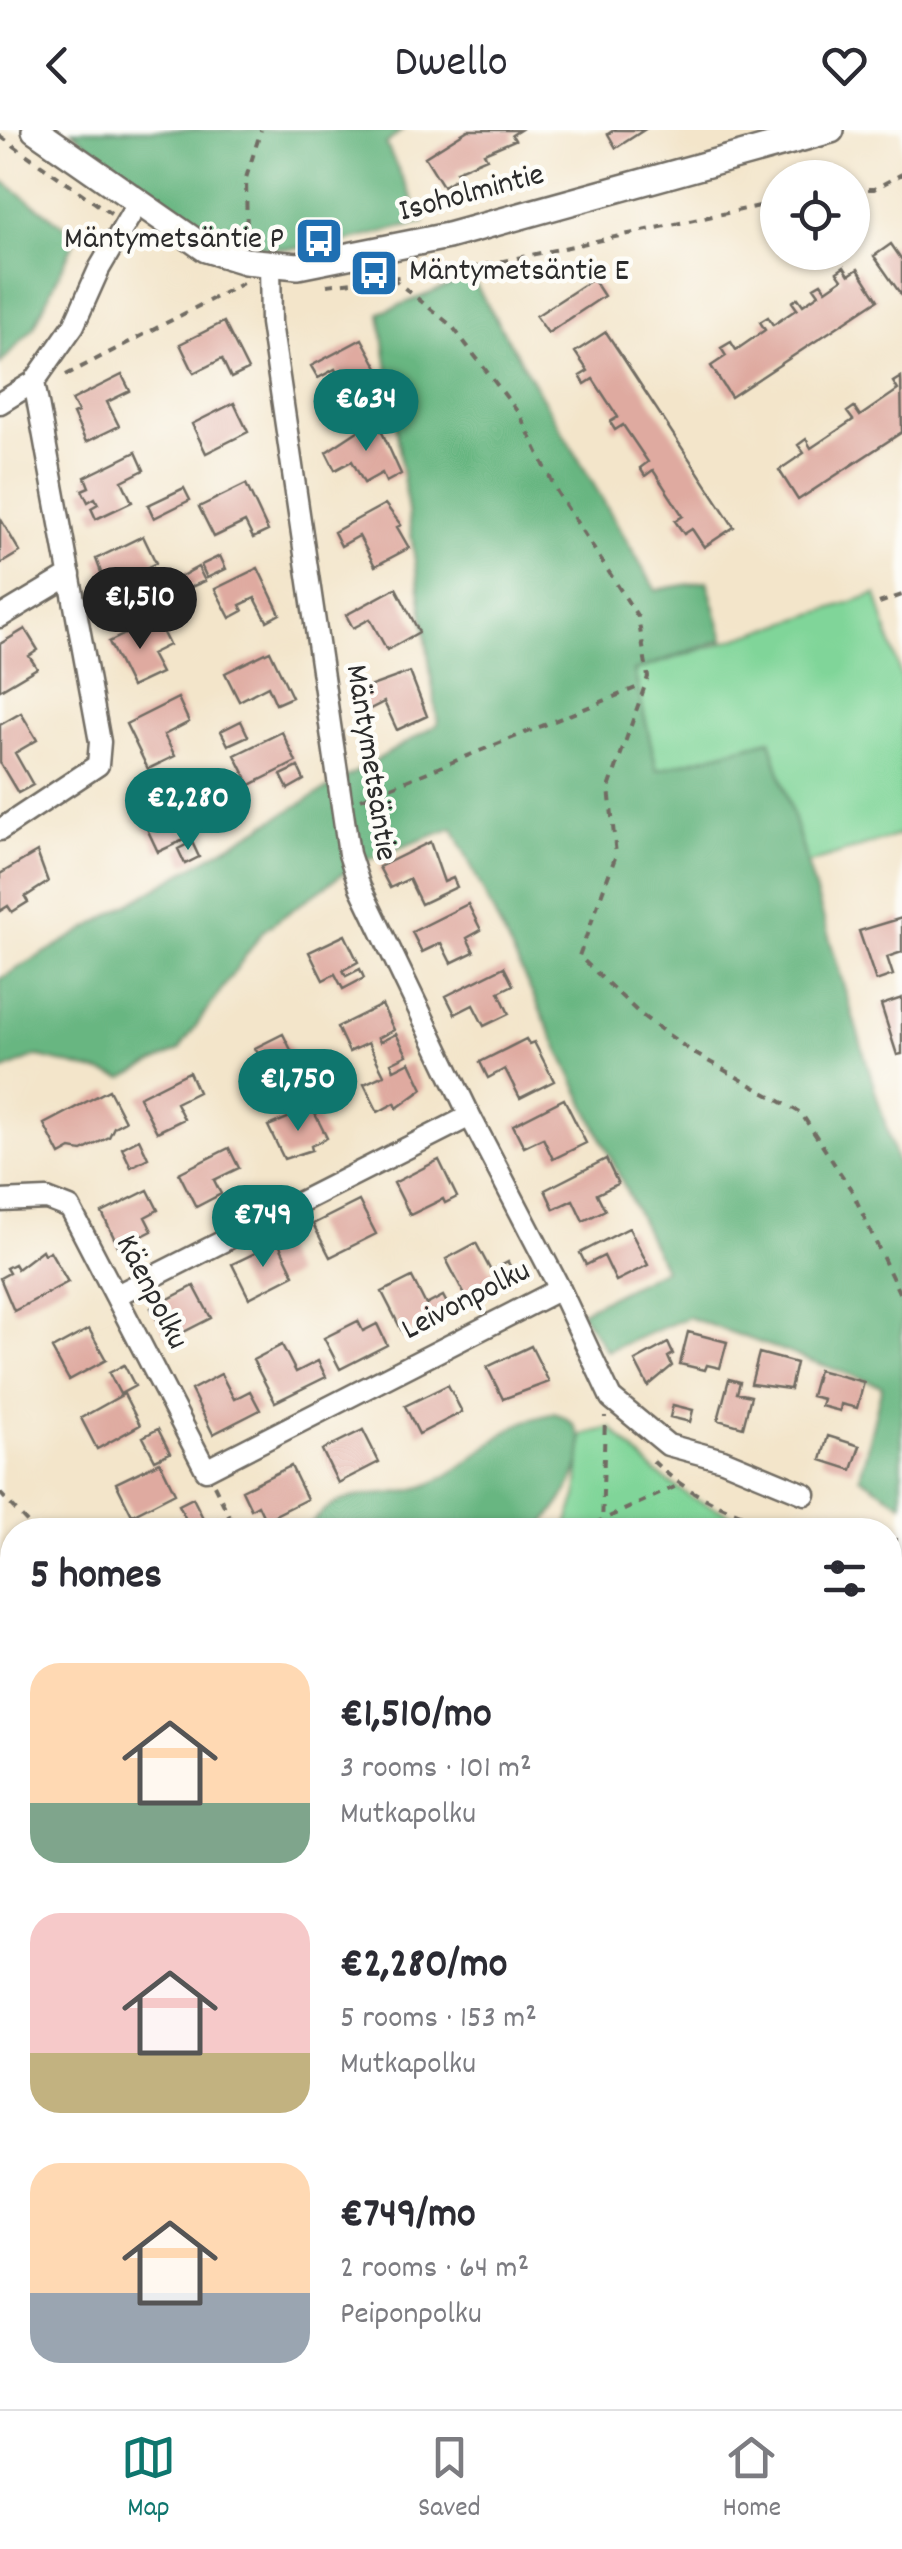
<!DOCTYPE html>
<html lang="en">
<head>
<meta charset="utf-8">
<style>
  body { margin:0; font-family:Dekko,sans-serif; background:#f7f7f7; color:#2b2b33; height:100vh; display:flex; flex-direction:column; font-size:38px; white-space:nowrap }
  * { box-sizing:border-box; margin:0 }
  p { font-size:32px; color:#7c7c81 }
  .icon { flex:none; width:55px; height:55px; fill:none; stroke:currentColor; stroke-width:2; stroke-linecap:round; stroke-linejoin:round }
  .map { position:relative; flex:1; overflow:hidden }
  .sheet { position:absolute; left:0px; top:1388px; width:902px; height:892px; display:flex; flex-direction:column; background:#fff; border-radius:40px 40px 0 0; box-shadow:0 2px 8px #0004 }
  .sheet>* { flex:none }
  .tools { position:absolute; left:760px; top:30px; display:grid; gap:20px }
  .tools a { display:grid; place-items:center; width:110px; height:110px; border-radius:50%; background:#fff; box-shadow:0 2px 8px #0004; font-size:50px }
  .price { position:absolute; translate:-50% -85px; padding:0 22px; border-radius:35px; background:#0f766e; color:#fff; font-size:32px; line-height:65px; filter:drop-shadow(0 2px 5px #0008) }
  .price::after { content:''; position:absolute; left:50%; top:60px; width:30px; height:22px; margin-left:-15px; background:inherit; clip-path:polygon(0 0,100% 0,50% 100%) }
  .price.selected { background:#222; color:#fff }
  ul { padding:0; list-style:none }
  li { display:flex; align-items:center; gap:30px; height:250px; padding:0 30px }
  li span { display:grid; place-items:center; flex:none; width:280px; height:200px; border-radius:30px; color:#555 }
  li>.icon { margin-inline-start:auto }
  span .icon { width:120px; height:120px; fill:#fffc; stroke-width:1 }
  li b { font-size:42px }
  h2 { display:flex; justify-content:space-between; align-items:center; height:120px; padding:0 30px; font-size:42px }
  header { display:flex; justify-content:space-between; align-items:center; height:130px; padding:0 30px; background:#fff; font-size:45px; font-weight:600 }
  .tabs { display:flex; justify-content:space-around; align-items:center; height:140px; border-top:2px solid #e1e1e2; background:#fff; font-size:28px; color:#7c7c81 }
  .tabs a { display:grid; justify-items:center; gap:5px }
  .tabs .selected { color:#0f766e }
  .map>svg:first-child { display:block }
  .green { fill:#80d599; stroke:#568062; stroke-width:2.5 }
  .forest { fill:#68b681; stroke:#4a7056; stroke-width:2.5 }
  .building { fill:#dfaaa0 }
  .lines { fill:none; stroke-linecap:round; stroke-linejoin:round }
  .minor-casing { stroke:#716c63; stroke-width:25 }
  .tertiary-casing { stroke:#716c63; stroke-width:30 }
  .path { stroke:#716c63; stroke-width:4; stroke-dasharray:8 8; stroke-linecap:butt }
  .minor { stroke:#fff; stroke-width:20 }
  .tertiary { stroke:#fff; stroke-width:25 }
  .labels { text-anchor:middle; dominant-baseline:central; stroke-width:9; stroke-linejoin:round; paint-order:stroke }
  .street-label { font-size:32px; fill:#2b2b2b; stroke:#fdfcf7 }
  .poi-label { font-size:32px; fill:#2b2b2b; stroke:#fdfcf7; text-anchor:end }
</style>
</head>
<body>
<header><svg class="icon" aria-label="back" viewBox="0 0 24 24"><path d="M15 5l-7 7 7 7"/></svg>Dwello<svg class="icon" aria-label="heart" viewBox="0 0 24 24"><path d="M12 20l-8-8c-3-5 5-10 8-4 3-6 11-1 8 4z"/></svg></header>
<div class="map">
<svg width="902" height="2279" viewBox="0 0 902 2279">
  <rect width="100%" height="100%" fill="#fdfcf7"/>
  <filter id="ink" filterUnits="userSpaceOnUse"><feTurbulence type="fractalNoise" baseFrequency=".01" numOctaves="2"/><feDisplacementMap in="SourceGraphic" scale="20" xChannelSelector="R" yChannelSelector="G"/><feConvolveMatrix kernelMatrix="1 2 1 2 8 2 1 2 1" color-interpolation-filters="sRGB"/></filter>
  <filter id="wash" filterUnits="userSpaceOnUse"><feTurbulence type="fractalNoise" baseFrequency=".0048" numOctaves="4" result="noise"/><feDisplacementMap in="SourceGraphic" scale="40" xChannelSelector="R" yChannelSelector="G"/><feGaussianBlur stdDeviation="2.25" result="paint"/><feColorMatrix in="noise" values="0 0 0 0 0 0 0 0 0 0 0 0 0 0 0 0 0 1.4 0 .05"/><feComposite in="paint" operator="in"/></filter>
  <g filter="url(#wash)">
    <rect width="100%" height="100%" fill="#f3e5ca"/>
    <path class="green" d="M876,464L902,551V704L807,734L770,610L657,641L634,541Z
      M611,1298L655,1342L692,1368L767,1400H565L577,1367L582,1305Z
      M902,1416V1572L890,1578V1418Z"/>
    <path class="forest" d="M72,0H402L386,14L424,93C381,101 332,119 288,119C203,119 130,56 72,0Z
      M0,49L77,106L34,197L0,234Z
      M471,147L656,460L707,451L724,509L634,541L657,640L770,610L902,1050V1374L860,1347L882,1256L688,1187L607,1221L580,1182L664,1139L453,698L356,734L263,801L179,920L123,948L36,926L0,942V849L438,594L380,183Z
      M555,1283C611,1304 565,1373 538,1400H305C345,1350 376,1374 425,1356C461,1343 486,1313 517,1295C528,1289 543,1286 555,1283Z
      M902,1572V1933L890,1968V1578Z"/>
    <g id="blocks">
      <path class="building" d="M468,0H520L512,5L515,10L484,23L487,28L456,41L459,46L443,56L425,27Z
        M614,0H644L616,18L608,4Z
        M891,114L902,130V166L874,126Z
        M844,137L849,145L858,139L878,170L731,267L711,236L726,226L721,218L731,212L736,220L765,200L760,192L768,187L773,195L797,179L792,172L798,168L803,175L819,164L814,157L821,153L826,160L842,149L837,142Z
        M593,149L604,166L548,203L536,186Z
        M224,192L248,240L231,248L222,229L194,243L180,214Z
        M606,202L734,397L704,417L692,399L684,404L675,391L683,386L653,340L645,346L640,338L648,332L623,295L615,300L610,292L618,287L593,249L585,254L580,246L588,241L575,222Z
        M362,209L385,251L352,269L335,239L318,248L311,236Z
        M122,245L130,261L107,272L119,296L86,312L73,284L78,282L72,270Z
        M901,247L902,302L798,370L779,340L804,323L798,315L806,309L811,318L853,290L847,282L854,277L860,286L898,260L893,252Z
        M234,273L248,302L206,323L192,294Z
        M376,289L401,344L386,352L382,343L364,353L352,331L335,340L326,322Z
        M136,322L144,340L122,351L132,372L96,389L91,378L98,374L95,368L88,372L82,360L89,357L85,347Z
        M246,354L268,401L253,408L245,392L214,407L199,377Z
        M184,358L190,370L154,388L148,375Z
        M385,374L401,395L397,397L409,418L375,436L359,406L341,416L334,402Z
        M0,388L20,422L0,434Z
        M143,406L156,433L136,443L143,457L112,472L96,429Z
        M220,426L226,439L207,448L201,435Z
        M198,437L205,451L177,463L171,452Z
        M258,438L280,484L267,491L255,468L240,475L243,481L230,488L215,459Z
        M396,458L419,502L387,520L370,489L353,498L346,485Z
        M156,489L169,515L151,524L161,543L131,557L109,512Z
        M25,499L38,520L29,526L37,538L0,560V514Z
        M270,521L292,567L276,574L268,556L239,571L225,543Z
        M410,542L427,586L397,600L384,572L366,581L360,569L369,564L366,558Z
        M178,568L189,592L164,605L175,626L148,639L126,594Z
        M21,583L37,610L15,623L33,655L18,663L0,633V595Z
        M241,591L248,606L228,615L221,601Z
        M282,602L296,632L250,655L235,625Z
        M298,637L304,650L288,659L281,645Z
        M182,654L197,691L188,695L183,685L176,689L186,709L158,722L141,686L148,682L144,673Z
        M192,712L199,727L185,734L178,719Z
        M430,712L444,752L453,748L457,757L421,774L409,749L390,758L379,737Z
        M37,722L48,752L25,767L28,772L12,782L8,776L0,781V744Z
        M468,774L481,800L467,808L474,822L451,833L441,813L422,822L412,802Z
        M902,788V822L887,827L893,845L876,851L859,801Z
        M345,805L358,832L343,840L346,846L360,839L364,848L343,859L335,844L323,850L309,822Z
        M504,837L513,855L499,862L509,884L484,896L473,875L455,884L446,866Z
        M902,868V924L897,925L881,875Z
        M382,875L394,900L378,908L380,912L396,904L407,925L391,933L394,940L410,932L423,959L397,978L395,973L378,982L364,954L384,945L368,913L349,922L337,897Z
        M283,904L304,946L254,971L243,947L265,936L255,918Z
        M526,909L529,914L534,912L554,951L520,968L505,939L488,948L480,932Z
        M189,942L198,962L176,973L184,989L157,1002L139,967Z
        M109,960L125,991L114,997L109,1007L82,1021L71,1019L60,1025L44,994Z
        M564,969L586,1013L553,1029L543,1008L524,1017L513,995Z
        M312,978L327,1008L311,1016L312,1020L284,1029L268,996Z
        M139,1009L148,1028L131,1037L122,1018Z
        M229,1018L239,1038L214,1050L221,1064L196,1077L179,1043Z
        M606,1029L618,1054L597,1064L605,1080L583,1091L573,1070L554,1079L545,1060Z
        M439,1030L457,1067L445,1073L443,1069L410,1085L394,1053Z
        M148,1060L158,1080L145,1087L152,1101L119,1118L102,1083Z
        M359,1071L376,1104L330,1127L313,1094Z
        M629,1098L648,1135L616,1151L604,1126L586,1135L580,1123Z
        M278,1112L294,1145L249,1168L232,1134Z
        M476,1113L491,1141L508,1132L516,1148L469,1173L446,1129Z
        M42,1120L44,1124L50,1121L68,1152L14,1181L0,1148L9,1143L6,1138L14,1134L17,1139Z
        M412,1147L426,1175L443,1166L451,1181L404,1205L382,1162Z
        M194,1156L211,1188L168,1210L151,1178Z
        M358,1191L363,1201L377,1194L387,1215L340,1239L324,1208Z
        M89,1199L106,1230L69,1250L52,1219Z
        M688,1202L727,1212L720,1238L707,1235L705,1240L680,1234Z
        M668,1213L673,1224L668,1227L672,1236L648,1256L635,1231Z
        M282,1215L296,1242L318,1231L326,1247L275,1272L253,1230Z
        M531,1216L549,1252L503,1269L487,1237Z
        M759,1223L796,1233L790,1259L751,1254Z
        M124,1235L135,1256L120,1264L109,1243Z
        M818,1240L864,1252L857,1278L841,1274L840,1281L821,1276L823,1269L811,1266Z
        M221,1244L234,1269L250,1261L260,1280L213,1304L191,1260Z
        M729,1249L740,1252L737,1263L751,1266L743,1297L718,1290Z
        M448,1255L462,1282L419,1304L405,1276Z
        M124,1264L140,1295L97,1319L81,1288Z
        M673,1275L693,1280L690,1292L670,1287Z
        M158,1299L170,1323L155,1330L143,1307Z
        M363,1300L379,1332L338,1353L322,1320Z
        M828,1306L860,1316L852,1340L821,1330Z
        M160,1332L175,1363L132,1385L116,1353Z
        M291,1336L307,1369L265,1390L258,1375L251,1379L242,1360Z
        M193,1368L206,1394L191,1400L179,1375Z
        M0,1698L12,1717V1785L0,1767Z
        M899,2080L902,2128L890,2138V2091Z
        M12,2101V2135L0,2144V2110Z
        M855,2268H889L880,2279H855L850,2275Z"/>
    </g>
  </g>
  <g filter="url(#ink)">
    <use href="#blocks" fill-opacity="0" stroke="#716c63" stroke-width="2.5"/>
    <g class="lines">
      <g class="minor-casing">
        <path id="minor" d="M270,134L271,193L349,724L360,757L470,986L560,1159
          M0,273L34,252L74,195L99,139L137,74
          M0,487L70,445
          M0,700L98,635L100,612L34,252
          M0,1071L47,1069L70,1078L206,1340L560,1159L611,1268L668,1315L723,1330L805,1364
          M117,1165L470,986
          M0,1851L12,1870
          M0,2026L12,2021
          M0,2227L12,2219
          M307,2268L314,2279"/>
      </g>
      <g class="tertiary-casing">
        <path id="tertiary" d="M35,0L206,119L245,131L298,136L448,106L831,0
          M890,2218H902
          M346,2279L360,2268"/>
      </g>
      <path class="path" d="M0,6L111,84
        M852,59H874L902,44
        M247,111L246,48L261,0
        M392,148L452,196L520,285L557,362L638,487L648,547L609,658L616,725L579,826L640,884L692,922L801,983L852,1061L902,1169
        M327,155L461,140L778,72
        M66,245L243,153
        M879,473L902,465
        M361,669L638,557
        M653,1331C691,1369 744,1388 795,1400
        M214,1355L236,1400
        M0,1363L34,1400
        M580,1400L679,1355
        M602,1400L605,1286
        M890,1410H902
        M890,1480L902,1465
        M890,1562L902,1561
        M0,1627L12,1622
        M466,2268L470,2279
        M276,2279L287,2269
        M426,2279L428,2268"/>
      <use href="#minor" class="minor"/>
      <use href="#tertiary" class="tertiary"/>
    </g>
  </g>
  <defs>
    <g id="bus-square" transform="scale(2.5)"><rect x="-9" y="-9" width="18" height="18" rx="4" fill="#1f6fb2" stroke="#fdfcf7"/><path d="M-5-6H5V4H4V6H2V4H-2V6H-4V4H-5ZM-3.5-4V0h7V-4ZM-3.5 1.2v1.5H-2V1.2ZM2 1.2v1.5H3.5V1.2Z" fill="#fff"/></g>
  </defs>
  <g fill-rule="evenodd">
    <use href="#bus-square" x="319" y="111"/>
    <use href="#bus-square" x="374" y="143"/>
  </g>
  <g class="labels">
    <g class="street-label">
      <text transform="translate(472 65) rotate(-15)">Isoholmintie</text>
      <text transform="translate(369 633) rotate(81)">Mäntymetsäntie</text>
      <text transform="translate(150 1163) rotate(63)">Käenpolku</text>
      <text transform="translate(467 1172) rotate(-27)">Leivonpolku</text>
    </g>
    <g class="poi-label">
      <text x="284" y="111">Mäntymetsäntie P</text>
      <text x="409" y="143" text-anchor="start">Mäntymetsäntie E</text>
    </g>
  </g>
</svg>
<div class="tools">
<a><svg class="icon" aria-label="locate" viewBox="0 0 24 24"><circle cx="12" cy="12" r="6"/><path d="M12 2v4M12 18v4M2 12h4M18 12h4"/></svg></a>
</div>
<b class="price" style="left:366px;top:324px">€634</b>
<b class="price selected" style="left:140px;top:522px">€1,510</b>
<b class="price" style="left:188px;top:723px">€2,280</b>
<b class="price" style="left:298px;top:1004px">€1,750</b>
<b class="price" style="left:263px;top:1140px">€749</b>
<section class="sheet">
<h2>5 homes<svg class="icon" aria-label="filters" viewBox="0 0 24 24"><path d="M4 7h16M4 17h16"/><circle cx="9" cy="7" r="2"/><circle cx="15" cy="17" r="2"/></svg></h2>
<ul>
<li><span style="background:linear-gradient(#ffd9b3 70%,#7fa58c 0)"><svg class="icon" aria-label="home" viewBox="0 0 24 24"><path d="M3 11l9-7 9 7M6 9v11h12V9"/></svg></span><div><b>€1,510/mo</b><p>3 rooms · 101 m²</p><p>Mutkapolku</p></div></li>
<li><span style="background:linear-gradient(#f6c9c9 70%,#c2b280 0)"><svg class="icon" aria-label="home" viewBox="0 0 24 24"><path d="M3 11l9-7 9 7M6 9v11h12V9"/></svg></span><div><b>€2,280/mo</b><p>5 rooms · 153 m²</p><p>Mutkapolku</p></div></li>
<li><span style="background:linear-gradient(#ffd9b3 65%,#9aa5b1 0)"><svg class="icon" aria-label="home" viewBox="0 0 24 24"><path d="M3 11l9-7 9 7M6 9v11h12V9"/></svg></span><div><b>€749/mo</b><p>2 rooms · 64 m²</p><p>Peiponpolku</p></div></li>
</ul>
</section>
</div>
<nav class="tabs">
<a class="selected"><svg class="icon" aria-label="map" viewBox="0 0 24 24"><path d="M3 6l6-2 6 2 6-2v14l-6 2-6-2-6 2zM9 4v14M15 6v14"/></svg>Map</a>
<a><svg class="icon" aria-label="saved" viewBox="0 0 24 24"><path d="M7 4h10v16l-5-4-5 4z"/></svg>Saved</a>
<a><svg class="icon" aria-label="home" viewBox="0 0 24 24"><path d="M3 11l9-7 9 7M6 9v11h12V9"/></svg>Home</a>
</nav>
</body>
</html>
